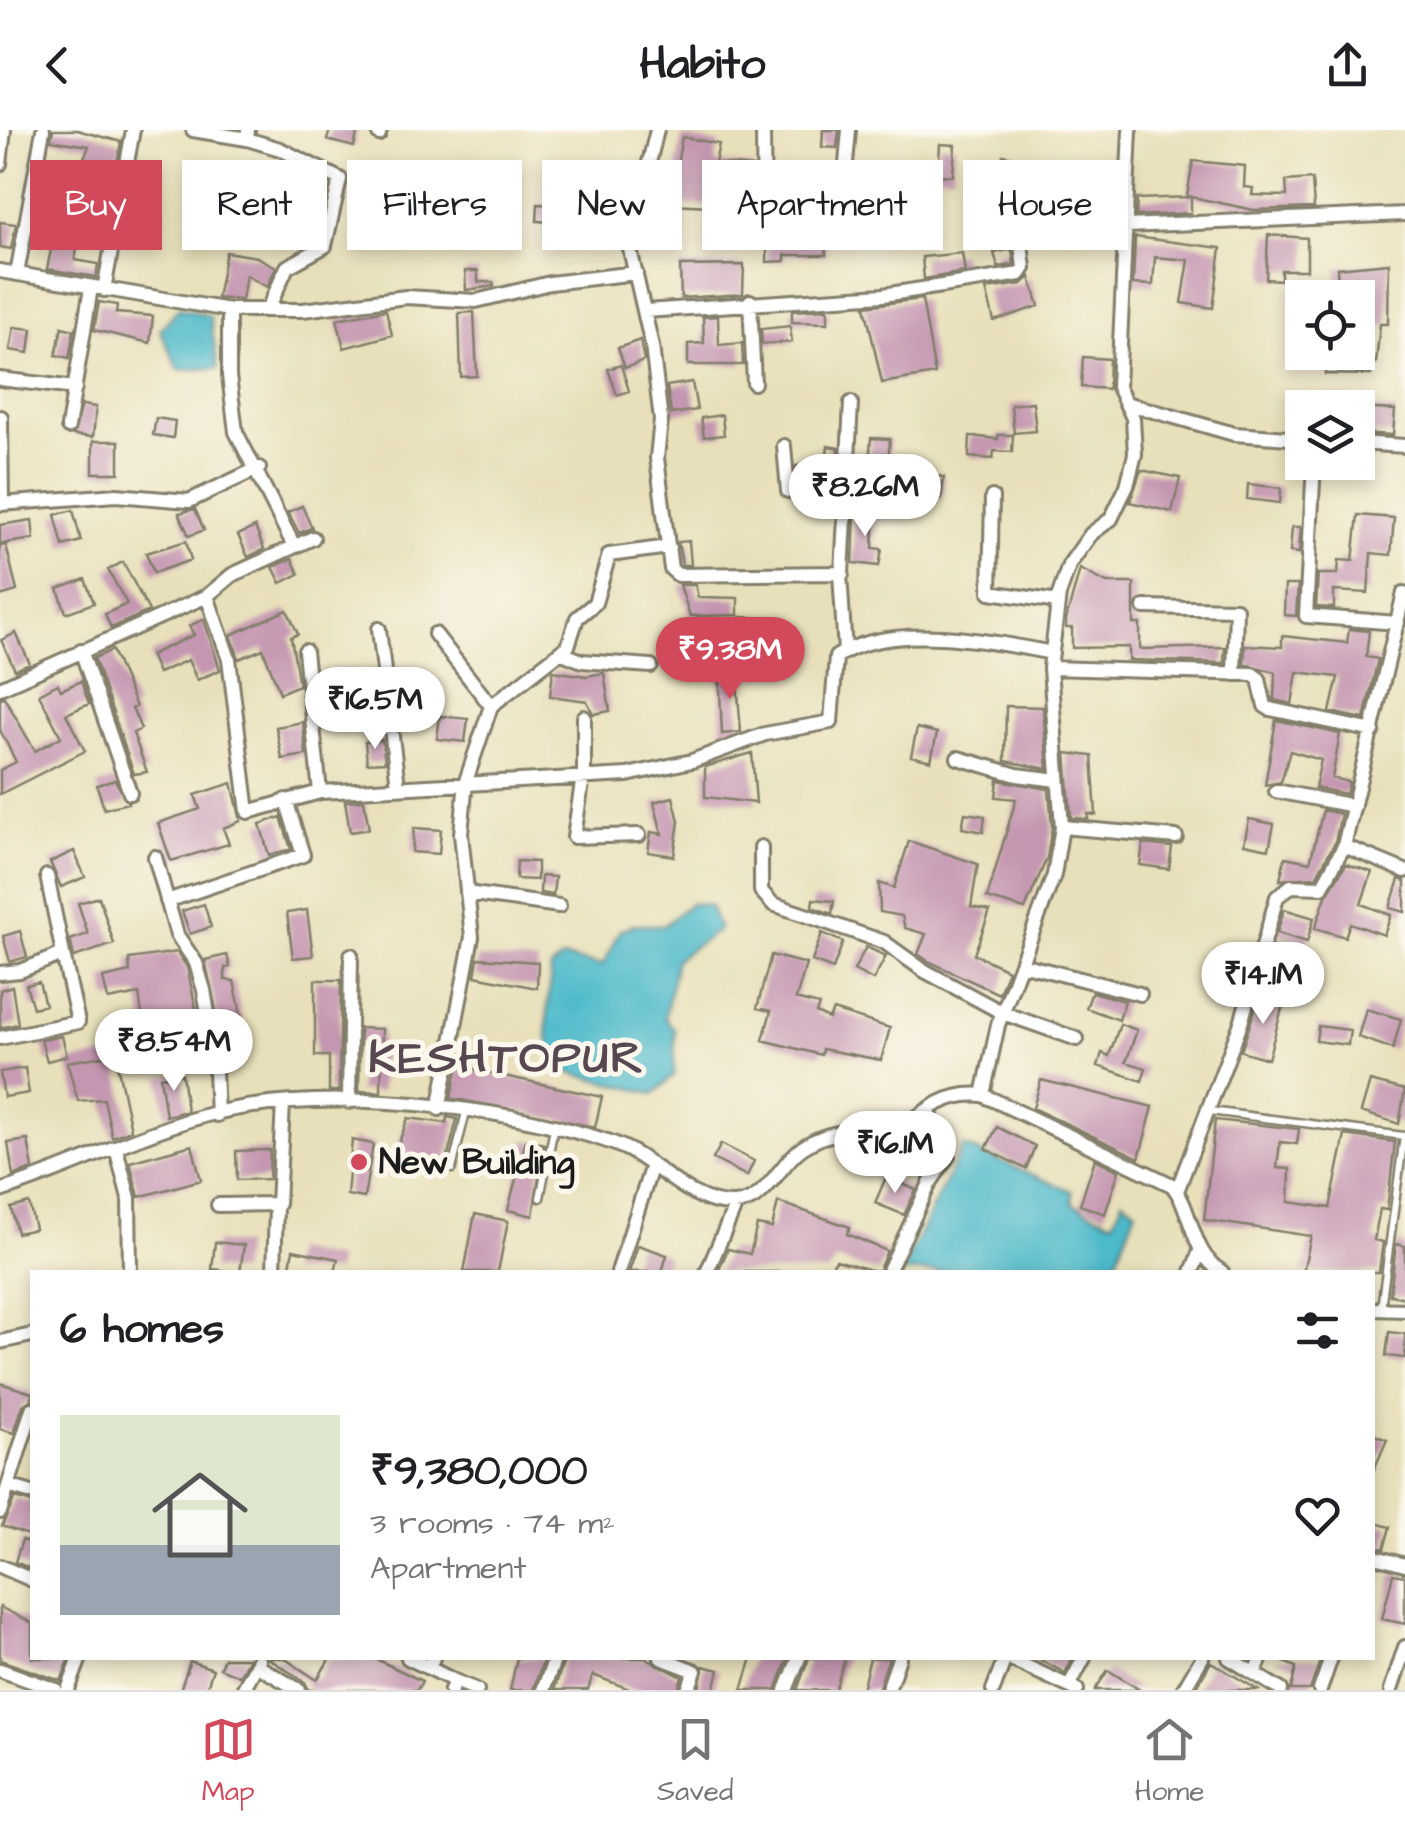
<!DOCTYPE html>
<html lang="en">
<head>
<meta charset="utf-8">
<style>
  body { margin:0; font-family:"Architects Daughter",sans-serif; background:#f2f2f2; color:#202124; height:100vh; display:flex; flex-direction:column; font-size:38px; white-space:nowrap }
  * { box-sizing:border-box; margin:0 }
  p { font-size:32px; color:#757577 }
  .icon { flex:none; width:55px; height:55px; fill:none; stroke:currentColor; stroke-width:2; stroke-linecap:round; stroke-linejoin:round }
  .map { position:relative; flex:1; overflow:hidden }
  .panel { position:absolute; left:30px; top:1140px; width:1345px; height:390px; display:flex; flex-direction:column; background:#fff; border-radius:0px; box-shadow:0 5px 15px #0003 }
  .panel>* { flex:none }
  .banner { position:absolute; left:30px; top:30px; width:1345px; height:90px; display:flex; gap:20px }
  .tools { position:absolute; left:1285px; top:150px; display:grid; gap:20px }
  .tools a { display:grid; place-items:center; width:90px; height:90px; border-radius:0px; background:#fff; box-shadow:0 5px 15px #0003; font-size:50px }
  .price { position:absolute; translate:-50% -85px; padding:0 22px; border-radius:35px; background:#fff; color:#222; font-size:32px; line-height:65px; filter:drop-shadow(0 2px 5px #0008) }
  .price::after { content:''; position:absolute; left:50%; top:60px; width:30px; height:22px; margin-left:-15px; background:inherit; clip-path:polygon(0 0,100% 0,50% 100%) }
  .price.current { background:#d1495b; color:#fff }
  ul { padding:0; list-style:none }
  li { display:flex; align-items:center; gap:30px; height:250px; padding:0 30px }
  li+li { border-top:2px solid #e0e0e0 }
  li span { display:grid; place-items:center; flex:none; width:280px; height:200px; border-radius:0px; color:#555 }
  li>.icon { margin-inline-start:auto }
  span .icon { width:120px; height:120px; fill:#fffc; stroke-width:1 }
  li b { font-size:42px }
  h2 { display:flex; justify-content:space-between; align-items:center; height:120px; padding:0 30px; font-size:42px }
  .chip { padding:0 35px; border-radius:0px; background:#fff; box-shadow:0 5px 15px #0003; font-size:35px; line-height:90px }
  .chip.current { background:#d1495b; color:#fff }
  header { display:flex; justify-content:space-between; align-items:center; height:130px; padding:0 30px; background:#fff; font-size:45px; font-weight:800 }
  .dock { display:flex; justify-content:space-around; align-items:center; height:140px; border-top:2px solid #e0e0e0; background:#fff; font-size:28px; color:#757577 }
  .dock a { display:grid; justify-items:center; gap:5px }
  .dock .current { color:#d1495b }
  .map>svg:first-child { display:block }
  .water { fill:#4ebaca; stroke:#356b73; stroke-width:2.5 }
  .building { fill:#c496b1 }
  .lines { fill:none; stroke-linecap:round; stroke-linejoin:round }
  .service-casing { stroke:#827e6b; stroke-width:11 }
  .minor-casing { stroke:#827e6b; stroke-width:18 }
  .service { stroke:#fff; stroke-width:6 }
  .minor { stroke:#fff; stroke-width:12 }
  .poi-dot { fill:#d1495b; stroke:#fbf7ec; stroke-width:4 }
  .labels { text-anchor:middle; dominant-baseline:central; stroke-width:10; stroke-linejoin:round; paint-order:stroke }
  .poi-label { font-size:35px; font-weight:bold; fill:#1c1c1c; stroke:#fbf7ec; text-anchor:start }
  .district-label { font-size:45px; font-weight:bold; letter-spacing:2.5px; fill:#574750; stroke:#fbf7ec }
</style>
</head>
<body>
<header><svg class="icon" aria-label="back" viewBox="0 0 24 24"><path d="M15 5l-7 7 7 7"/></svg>Habito<svg class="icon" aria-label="share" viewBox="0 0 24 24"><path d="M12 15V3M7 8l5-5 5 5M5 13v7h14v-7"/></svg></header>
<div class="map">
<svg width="1405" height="1560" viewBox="0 0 1405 1560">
  <rect width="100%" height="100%" fill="#fbf7ec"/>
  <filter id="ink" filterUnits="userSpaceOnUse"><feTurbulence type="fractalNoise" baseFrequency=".01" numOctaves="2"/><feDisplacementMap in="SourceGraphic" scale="20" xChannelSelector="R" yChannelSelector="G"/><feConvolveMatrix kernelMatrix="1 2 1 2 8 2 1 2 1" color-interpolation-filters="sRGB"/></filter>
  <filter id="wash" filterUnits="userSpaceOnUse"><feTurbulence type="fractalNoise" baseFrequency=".0048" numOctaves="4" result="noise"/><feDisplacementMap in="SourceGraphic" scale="40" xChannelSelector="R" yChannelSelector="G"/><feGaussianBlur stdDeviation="2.25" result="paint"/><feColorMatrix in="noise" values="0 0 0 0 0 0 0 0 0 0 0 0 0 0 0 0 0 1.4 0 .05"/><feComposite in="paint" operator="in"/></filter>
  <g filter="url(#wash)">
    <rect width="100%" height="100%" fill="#e8e0ba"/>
    <path class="water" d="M179,178L210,186L218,238L179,240L160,200Z
      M690,773L710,776L719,800L676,829L665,888L675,900L674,945L654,964L559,940C540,910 549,872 551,838L562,828L603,835L620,800L636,794L664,796Z
      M963,1016L1072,1061L1073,1074L1113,1092L1123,1070L1136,1080L1112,1142H901Z"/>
    <g id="blocks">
      <path class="building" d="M53,0H77L121,12L117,33L108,31L97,69L70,61L89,16L51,10Z
        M330,0H358L354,17L327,10Z
        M823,0H839L837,18L822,17Z
        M682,7L719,14L715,33L753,37L754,61L712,57L710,76L670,74Z
        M940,14L955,15L953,46L938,45Z
        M1003,25L1018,28L1015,45L1000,42Z
        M1193,31L1245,36L1244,57L1253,58L1252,65L1287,66L1286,51L1312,49L1314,78L1254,80L1187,66Z
        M864,37L887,40L885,56L862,53Z
        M1191,67V83L1136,86L1137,69Z
        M538,74L568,76L567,93L537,91Z
        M38,83L82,92L75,130L98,134L96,147L47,139L53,110L34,106Z
        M0,92L16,94L11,119L0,117Z
        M807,92H825L826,125H785V131L767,132V108L807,104Z
        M1268,105L1307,108V140H1281V150L1266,149Z
        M1135,107L1221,118L1213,178L1182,173L1189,130L1155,127L1153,155L1133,154Z
        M1012,119L1014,135L998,137L994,123Z
        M226,122L257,127L276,137L267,157L246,145L242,170L217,168Z
        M962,123L965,142L924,149L922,127Z
        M1389,133L1388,194H1380L1376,233L1372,232L1371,245L1325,244L1326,222L1358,224V196L1367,197V159L1338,160L1337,138Z
        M744,135L743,164L681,168L680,136Z
        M465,141H478V152H493L494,156L466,160Z
        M1030,147L1039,176L994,191L986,159L1022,154Z
        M922,169L935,244L882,253L865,176Z
        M99,172L117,175L116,183L153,186L150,213L94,200Z
        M828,179V193L792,192V181Z
        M386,180L392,205L344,218L337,189Z
        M474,182L477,246L461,247L459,183Z
        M718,186L719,215L742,213L743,235H688V214L704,213L703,187Z
        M790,196L792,212L762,214L761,199Z
        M14,197L32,199L29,223L10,220Z
        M62,197L74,200L69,228L56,225Z
        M640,210L644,231L625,238L618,218Z
        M1083,227L1109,229L1108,259L1081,257Z
        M621,235L629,261L617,265L608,239Z
        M692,252L697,280L671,284L667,256Z
        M1033,272L1036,301L1014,303L1011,275Z
        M82,275L96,277L93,307L73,305Z
        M1358,278L1395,280L1393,305L1358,303Z
        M722,285L724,305L704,307L701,288Z
        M156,288L175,291L173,308L153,305Z
        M998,305H1013L1012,322L994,321L993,329L969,327L970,306L998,309Z
        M871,308L890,309L888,334L869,333Z
        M93,311H119V343H93Z
        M828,316L839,318L838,338L825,337Z
        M808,335L810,355L797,352L796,336Z
        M1141,340L1180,348L1172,382L1130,372Z
        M929,345L944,347L941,369L925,367Z
        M1248,354L1281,358L1280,373L1247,369Z
        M302,376L312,398L299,403L288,382Z
        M195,379L204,400L189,406L179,383Z
        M73,380L81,411L63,416L55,385Z
        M855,380L875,381L873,418L882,419L879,436L853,433Z
        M1358,385L1394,388L1391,425L1371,423L1368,463L1334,461V478L1316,477L1318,444H1338L1339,430L1353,431Z
        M32,390L34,409L0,414V395Z
        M255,397L264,419L248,427L238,405Z
        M1292,397H1301L1299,423L1290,422Z
        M186,411L191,430L154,443L146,423Z
        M689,411L691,435H682L678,412Z
        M6,415L17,461L0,466V416Z
        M292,429L299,444L281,453L273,437Z
        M123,432L149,481L111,498L105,484L127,474L108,440Z
        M1080,439L1107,453H1134V494H1140V519L1225,517L1224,533L1129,530V517L1072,518V498H1066V490Z
        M85,449L94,473L66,483L58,459Z
        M680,455H695L698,467L738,468V485L690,486Z
        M1285,455H1298L1296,486L1284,485Z
        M287,480L298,504L291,507L299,555L280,563L263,519L239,529L231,505Z
        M740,487L757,488L753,534H727L728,514H738Z
        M204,489L220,540L197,550L188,530L158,543L150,525L194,505L189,496Z
        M1349,499L1369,501L1366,527L1378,529L1364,589L1330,582L1338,547L1297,542L1292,574L1274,570L1275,542L1244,534L1245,515L1282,517V506L1347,513Z
        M16,503L30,534L15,540L1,510Z
        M112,520L136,577L132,578L141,599L133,603L147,642L134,644L94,528Z
        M736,539L741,602L722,604L719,540Z
        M553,541L586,546L604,543L610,581L593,584L587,571L550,566Z
        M81,551L89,574L66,584L85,621L0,664V640L16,632L0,600V568L4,567L35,621L61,607L39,564L58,554L61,560Z
        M376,557L379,581L365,584L361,560Z
        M1006,576L1043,577L1048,639L1005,631Z
        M440,586L468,589L465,612L437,609Z
        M1276,590L1340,604L1332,648L1349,652L1346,664L1315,658L1321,630L1290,621L1281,652L1265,655Z
        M303,592L306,625L282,629L276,597Z
        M917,598L937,603L931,631L911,626Z
        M382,610L385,632L367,633L365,612Z
        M752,623L756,673L705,667V637Z
        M1066,623L1092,626L1096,685L1088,684V689L1071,688Z
        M115,650L128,673L104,679L97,655Z
        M998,650L1049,659L1052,697L1047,728L1025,779L987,768L1016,669L996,667Z
        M232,653L241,691L223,698L229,714L171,731L158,693L200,679L195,665Z
        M673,667L679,691L674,726L648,722L651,702L662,704L654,672Z
        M364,670L369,699L350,702L345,671Z
        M1323,680L1341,684L1335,712L1316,747L1280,750L1285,727L1310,732Z
        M965,683L985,686L983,702L962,698Z
        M281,687L291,719L269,725L260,694Z
        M1249,689L1274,694L1269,719L1244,714Z
        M414,698L441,700L439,724L412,722Z
        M909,711L978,734L971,777L990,781L974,824L1008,840L999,864L928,831L918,824L926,804L905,798L902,786L880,782L879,753L894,758Z
        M1143,714L1172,717L1169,739L1140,735Z
        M74,721L85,747L61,757L50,732Z
        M517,731L537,732V750L516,749Z
        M1346,734L1372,742L1361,774L1391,785L1384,805L1350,793L1345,807L1315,798L1326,766Z
        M541,746L555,747L553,765L540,763Z
        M1399,749L1405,751V782L1390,778Z
        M99,767L114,814L74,827L70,810L88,804L78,773Z
        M813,769L834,771L832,784L812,777Z
        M204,774L211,797L190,804L182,781Z
        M1284,779L1314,788L1307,812L1277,803Z
        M307,780L313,826L293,828L287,783Z
        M20,801L27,827L10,832L3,806Z
        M822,803L843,812L833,839L812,831Z
        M866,817L886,826L873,850L854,840Z
        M177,822L187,837L201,902L146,911L139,864L108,870L103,848L130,842L129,829Z
        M227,825L230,837L225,838V850L234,851L243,893L220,898L205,830Z
        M771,825L806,834L796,869L819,875L816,883L829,889L833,880L890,898L881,930L822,919L821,925L763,910L771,881L757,878Z
        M478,828L538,832L537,858L475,846Z
        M315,850H341L339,961H329V926H315Z
        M39,852L45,875L33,878L26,855Z
        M12,856L18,894L0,898V860Z
        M1092,862L1125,871L1119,890L1086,878Z
        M1260,864L1284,871L1268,929L1241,921Z
        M1366,879L1401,889L1393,919L1358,907Z
        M1120,894L1137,900L1126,932L1146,938L1142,951L1098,936L1102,923L1109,926Z
        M1318,896L1350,900L1348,915L1316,911Z
        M360,898L382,899L381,962L359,961Z
        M62,906L67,926L47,931L41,910Z
        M115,924L131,1000L112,1007L104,969L78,971L67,932Z
        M458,936L602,967L595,997L451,968Z
        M25,938L29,963L4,967L0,942Z
        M182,944L187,981L166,986L160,947Z
        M1041,950L1153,977L1139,1028L1033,978Z
        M1370,951L1405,960L1399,994L1361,982Z
        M447,987L457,989L445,1038L396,1020L408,988L446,993Z
        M1215,990L1299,999L1297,1014L1280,1012L1277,1038L1290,1039L1289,1072L1330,1078L1345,1005L1395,1012L1387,1080L1380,1079L1374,1110L1383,1112L1379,1142H1303L1311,1106L1204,1090Z
        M997,997L1035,1016L1026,1039L986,1019Z
        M28,1010L33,1039L13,1046L8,1013Z
        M352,1010L373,1014L364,1068L347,1065Z
        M526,1010L544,1014L533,1086L508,1080Z
        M721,1014L754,1031L747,1046L713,1029Z
        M192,1015L201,1050L139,1067L130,1032Z
        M270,1020L269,1049L237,1050L236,1021Z
        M1095,1029L1119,1041L1105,1084L1080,1075Z
        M886,1047L916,1060L904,1085L875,1073Z
        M778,1072L850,1097L847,1104L887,1121L878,1142L836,1130L828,1142H718L728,1119L750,1124L757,1095L772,1098Z
        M29,1073L35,1099L17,1103L11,1078Z
        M475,1084L508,1091L498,1142H464Z
        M215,1112L244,1115L240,1142L212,1139Z
        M1396,1114L1405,1116V1168L1390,1165Z
        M638,1115L667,1125L662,1142H629Z
        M293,1120L338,1129L335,1142H289Z
        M1389,1202L1405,1204V1228L1386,1226Z
        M0,1253L32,1263V1269L23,1275L14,1303L0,1299Z
        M1372,1304L1387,1310L1372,1344Z
        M15,1368L32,1373L31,1406L2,1396Z
        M1372,1392L1390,1397L1384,1419L1372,1416Z
        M22,1410L32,1413V1439L15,1432Z
        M1393,1444L1405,1446V1494L1382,1489Z
        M0,1477L32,1493V1528H70L61,1551L0,1530Z
        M224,1528H249L239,1546L220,1538Z
        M268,1528H284L317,1550L330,1528H374L422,1551L417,1560H309L305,1552Z
        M517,1528H544L533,1560H510Z
        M565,1528H645L682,1547L678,1560H632L593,1545L588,1560H554Z
        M752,1528H788L776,1560H742Z
        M809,1528H845L835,1560H797Z
        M870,1528H889L878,1560H862Z
        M1037,1528H1068L1072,1530L1065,1543Z
        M1274,1528H1321L1310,1560H1291L1296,1537Z
        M190,1531L213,1539L206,1560H180Z
        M1211,1532L1258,1560H1195Z
        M703,1536L719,1540L714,1560H699Z
        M1108,1540L1140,1560H1095Z"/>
    </g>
  </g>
  <g filter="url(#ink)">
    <use href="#blocks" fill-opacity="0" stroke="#827e6b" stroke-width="2.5"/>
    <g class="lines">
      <g class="service-casing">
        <path id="service" d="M1210,981L1404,1006L1381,1178
          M452,1039L466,982
          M540,1068L554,998"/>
      </g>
      <g class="minor-casing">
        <path id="minor" d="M193,0L247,9L248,0
          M657,0L629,115L652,216L661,290L657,328L671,439L678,445L840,443L845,522
          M763,0L764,99
          M379,4L380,0
          M247,9L280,19L340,49L325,116L287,137L268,179
          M0,34L4,0
          M845,45L849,0
          M0,141L229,180
          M17,144L43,0
          M104,160L133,0
          M750,171L754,253
          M645,181L883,165L1020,144L1024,138L1021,114L1025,108L1126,96L1405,84
          M0,249L75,258
          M1129,274L1234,304L1302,309
          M1,287L2,374
          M68,297L91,158
          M1358,313L1405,316
          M784,316L788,361L847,371
          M1314,332L1306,486L1398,493
          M992,367L990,462L1058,472
          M0,374L116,365L189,371L259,338
          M294,416L236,302L229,246V180H303L406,167L476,171L550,153L636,143
          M842,444L851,273
          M207,466L229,529L248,682L320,662L627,645L692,631L765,604L831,592L836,527C888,491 993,511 1052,523
          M1144,477L1236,479L1234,544
          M379,499L398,656
          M435,504L491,576L466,651L461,704L472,807L439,979
          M81,520L130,663
          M305,521L320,662
          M562,523L582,531L651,536
          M1050,538L1252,544L1259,549L1265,576L1270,579L1373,601
          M0,558L207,466L232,445L313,408
          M491,576L568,516L577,488L595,473L609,425L669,417
          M584,587V646
          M958,628L1017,645L1058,650
          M583,646L574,707L639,705
          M1276,661L1354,676
          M1062,697L1176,707
          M1344,716L1405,741
          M761,717V761L773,774L884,812L923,840L1003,883L1077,909
          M155,727L177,805L196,833L204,860L214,920L217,985
          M467,763L559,776
          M167,771L303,725L286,670
          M1021,834L1140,864
          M0,843L20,841L63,824L47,746
          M0,908L78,892L63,824
          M983,965L998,895L1054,745L1062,697L1050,538L1059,465L1069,435L1091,404L1111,389L1127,356L1135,324L1133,288L1118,257L1130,0
          M349,972L351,825
          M116,1018L129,1068L130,1142
          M0,1061C66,1040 127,1009 193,989C301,956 469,972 577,1002C595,1007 618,1013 634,1023C663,1040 697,1076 734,1074C767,1072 778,1035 802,1018C830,998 865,999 897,1003C924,981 947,961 983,965L1172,1055C1194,1082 1190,1123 1222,1142
          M1177,1061L1241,893L1277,767L1291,756L1322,757L1344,716L1404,463
          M218,1075L278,1074L283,973
          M274,1142L276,1077
          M618,1142L652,1035
          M707,1142L736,1074
          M888,1142L930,1053L948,1026L928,980
          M1192,1142L1200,1121
          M1372,1179L1405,1180
          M0,1212L32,1205
          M8,1356L32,1363
          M0,1382L32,1279
          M1372,1426L1405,1435
          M0,1436L32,1450
          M408,1528L429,1538
          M433,1528L429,1538L455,1551
          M661,1528L695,1541L688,1560
          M1008,1528L1077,1560
          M1229,1528L1281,1560
          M256,1535L299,1560
          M0,1540L56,1560
          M1255,1542L1261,1528
          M1069,1556L1084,1528
          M68,1560L80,1528
          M243,1560L259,1530
          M451,1560L455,1551L477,1560
          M543,1560L555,1528
          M786,1560L799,1528
          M888,1560L899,1528
          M993,1560L1005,1528
          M1183,1560L1202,1528
          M1320,1560L1331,1528
          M1391,1560L1405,1517"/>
      </g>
      <use href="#service" class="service"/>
      <use href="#minor" class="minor"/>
    </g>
  </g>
  <circle class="poi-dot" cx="359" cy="1032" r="10"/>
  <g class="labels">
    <g class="poi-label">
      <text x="379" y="1032">New Building</text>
    </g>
    <g class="district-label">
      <text x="507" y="929">KESHTOPUR</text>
    </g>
  </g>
</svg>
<div class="tools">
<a><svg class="icon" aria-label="locate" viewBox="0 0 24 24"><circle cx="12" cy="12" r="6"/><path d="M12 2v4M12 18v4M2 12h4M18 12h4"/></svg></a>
<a><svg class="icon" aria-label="layers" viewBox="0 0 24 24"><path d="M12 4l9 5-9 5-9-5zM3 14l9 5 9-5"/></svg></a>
</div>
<b class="price" style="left:865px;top:409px">₹8.26M</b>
<b class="price current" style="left:730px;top:572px">₹9.38M</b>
<b class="price" style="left:375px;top:622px">₹16.5M</b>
<b class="price" style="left:1263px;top:897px">₹14.1M</b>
<b class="price" style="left:174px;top:964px">₹8.54M</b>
<b class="price" style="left:895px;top:1066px">₹16.1M</b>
<div class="banner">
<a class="chip current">Buy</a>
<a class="chip">Rent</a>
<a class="chip">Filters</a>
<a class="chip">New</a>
<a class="chip">Apartment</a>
<a class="chip">House</a>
</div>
<section class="panel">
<h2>6 homes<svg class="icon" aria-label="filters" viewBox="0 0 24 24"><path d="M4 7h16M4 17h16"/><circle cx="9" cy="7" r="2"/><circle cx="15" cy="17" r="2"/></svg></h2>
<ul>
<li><span style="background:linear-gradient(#dfe7d0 65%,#9aa5b1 0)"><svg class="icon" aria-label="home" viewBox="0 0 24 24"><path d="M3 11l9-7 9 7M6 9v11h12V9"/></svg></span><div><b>₹9,380,000</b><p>3 rooms · 74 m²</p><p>Apartment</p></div><svg class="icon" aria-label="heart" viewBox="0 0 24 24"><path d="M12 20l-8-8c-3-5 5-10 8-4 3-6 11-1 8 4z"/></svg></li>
</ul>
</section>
</div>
<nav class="dock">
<a class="current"><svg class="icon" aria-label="map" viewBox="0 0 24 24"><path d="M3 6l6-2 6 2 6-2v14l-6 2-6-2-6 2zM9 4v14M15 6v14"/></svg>Map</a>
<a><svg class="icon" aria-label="saved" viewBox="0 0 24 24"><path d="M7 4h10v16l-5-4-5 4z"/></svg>Saved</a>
<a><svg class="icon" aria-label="home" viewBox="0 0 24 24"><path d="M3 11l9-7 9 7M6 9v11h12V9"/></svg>Home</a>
</nav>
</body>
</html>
